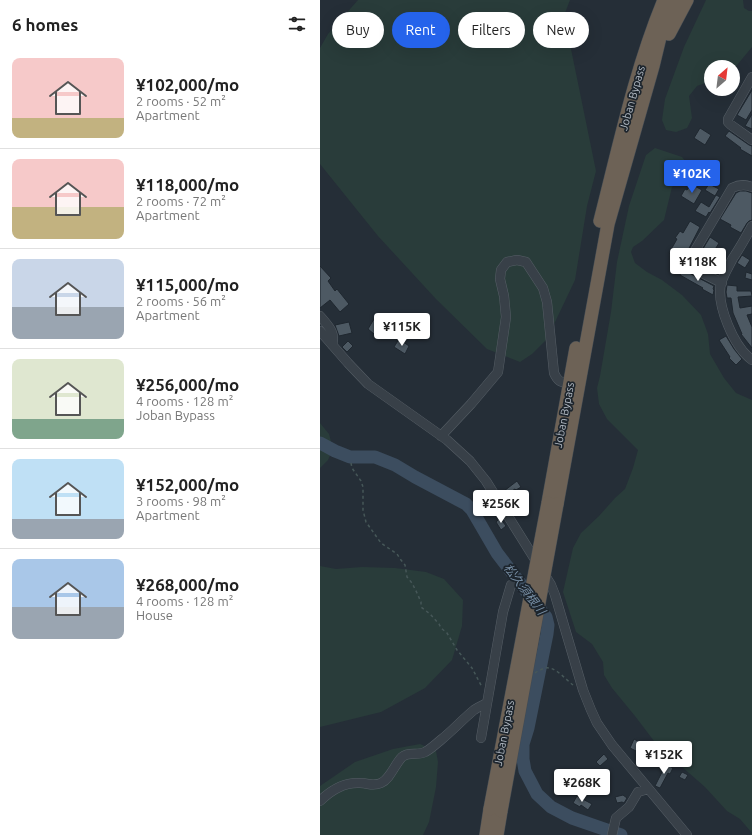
<!DOCTYPE html>
<html lang="en">
<head>
<meta charset="utf-8">
<style>
  body { margin:0; font-family:Ubuntu,"Noto Sans JP",sans-serif; background:#f2f2f2; color:#222; height:100vh; display:flex; flex-direction:column; font-size:15px; white-space:nowrap }
  * { box-sizing:border-box; margin:0 }
  p { font-size:13px; color:#767676 }
  .icon { flex:none; width:22px; height:22px; fill:none; stroke:currentColor; stroke-width:2; stroke-linecap:round; stroke-linejoin:round }
  .map { position:relative; flex:1; overflow:hidden }
  .side { display:flex; flex-direction:column; background:#fff; width:320px }
  .side>* { flex:none }
  .hud { position:absolute; left:12px; top:12px; width:360px; height:36px; display:flex; gap:8px }
  .needle { width:26px; rotate:28deg }
  .buttons { position:absolute; left:384px; top:60px; display:grid; gap:8px }
  .buttons a { display:grid; place-items:center; width:36px; height:36px; border-radius:50%; background:#fff; box-shadow:0 4px 16px #0002; font-size:20px }
  .price { position:absolute; translate:-50% -34px; padding:0 9px; border-radius:4px; background:#fff; color:#222; font-size:13px; line-height:26px; filter:drop-shadow(0 1px 2px #0008) }
  .price::after { content:''; position:absolute; left:50%; top:24px; width:12px; height:9px; margin-left:-6px; background:inherit; clip-path:polygon(0 0,100% 0,50% 100%) }
  .price.selected { background:#2563eb; color:#fff }
  ul { padding:0; list-style:none }
  li { display:flex; align-items:center; gap:12px; height:100px; padding:0 12px }
  li+li { border-top:1px solid #e0e0e0 }
  li span { display:grid; place-items:center; flex:none; width:112px; height:80px; border-radius:8px; color:#555 }
  li>.icon { margin-inline-start:auto }
  span .icon { width:48px; height:48px; fill:#fffc; stroke-width:1 }
  li b { font-size:17px }
  h2 { display:flex; justify-content:space-between; align-items:center; height:48px; padding:0 12px; font-size:17px }
  .pill { padding:0 14px; border-radius:18px; background:#fff; box-shadow:0 4px 16px #0002; font-size:14px; line-height:36px }
  .pill.selected { background:#2563eb; color:#fff }
  main { display:flex; flex:1; min-height:0 }
  .map>svg:first-child { display:block }
  .green { fill:#293c3a }
  .lines { fill:none; stroke-linecap:round; stroke-linejoin:round }
  .river { stroke:#3c4d5f; stroke-width:13 }
  .building { fill:#4d5963; stroke:#1f272f }
  .minor-casing { stroke:#565e66; stroke-width:10 }
  .highway-casing { stroke:#434b53; stroke-width:14 }
  .path { stroke:#465758; stroke-width:1.5; stroke-dasharray:3 3; stroke-linecap:butt }
  .minor { stroke:#384048; stroke-width:9 }
  .highway { stroke:#6d6256; stroke-width:13 }
  .highway-bridge-casing { stroke:#434b53; stroke-width:14; stroke-linecap:butt }
  .highway-bridge { stroke:#6d6256; stroke-width:13 }
  .labels { text-anchor:middle; dominant-baseline:central; stroke-width:3.5; stroke-linejoin:round; paint-order:stroke }
  .street-label { font-size:11px; fill:#b3bbc4; stroke:#1d252d }
  .water-label { font-size:12px; font-style:italic; fill:#778ea4; stroke:#1d252d }
</style>
</head>
<body>
<main>
<section class="side">
<h2>6 homes<svg class="icon" aria-label="filters" viewBox="0 0 24 24"><path d="M4 7h16M4 17h16"/><circle cx="9" cy="7" r="2"/><circle cx="15" cy="17" r="2"/></svg></h2>
<ul>
<li><span style="background:linear-gradient(#f6c9c9 75%,#c2b280 0)"><svg class="icon" aria-label="home" viewBox="0 0 24 24"><path d="M3 11l9-7 9 7M6 9v11h12V9"/></svg></span><div><b>¥102,000/mo</b><p>2 rooms · 52 m²</p><p>Apartment</p></div></li>
<li><span style="background:linear-gradient(#f6c9c9 60%,#c2b280 0)"><svg class="icon" aria-label="home" viewBox="0 0 24 24"><path d="M3 11l9-7 9 7M6 9v11h12V9"/></svg></span><div><b>¥118,000/mo</b><p>2 rooms · 72 m²</p><p>Apartment</p></div></li>
<li><span style="background:linear-gradient(#c9d6e8 60%,#9aa5b1 0)"><svg class="icon" aria-label="home" viewBox="0 0 24 24"><path d="M3 11l9-7 9 7M6 9v11h12V9"/></svg></span><div><b>¥115,000/mo</b><p>2 rooms · 56 m²</p><p>Apartment</p></div></li>
<li><span style="background:linear-gradient(#dfe7d0 75%,#7fa58c 0)"><svg class="icon" aria-label="home" viewBox="0 0 24 24"><path d="M3 11l9-7 9 7M6 9v11h12V9"/></svg></span><div><b>¥256,000/mo</b><p>4 rooms · 128 m²</p><p>Joban Bypass</p></div></li>
<li><span style="background:linear-gradient(#bfe0f5 75%,#9aa5b1 0)"><svg class="icon" aria-label="home" viewBox="0 0 24 24"><path d="M3 11l9-7 9 7M6 9v11h12V9"/></svg></span><div><b>¥152,000/mo</b><p>3 rooms · 98 m²</p><p>Apartment</p></div></li>
<li><span style="background:linear-gradient(#a9c7e8 60%,#9aa5b1 0)"><svg class="icon" aria-label="home" viewBox="0 0 24 24"><path d="M3 11l9-7 9 7M6 9v11h12V9"/></svg></span><div><b>¥268,000/mo</b><p>4 rooms · 128 m²</p><p>House</p></div></li>
</ul>
</section>
<div class="map">
<svg width="432" height="835" viewBox="0 0 432 835">
  <rect width="100%" height="100%" fill="#252e37"/>
  <path class="green" d="M38,0H250L245,13L251,49L276,171L267,206L255,280L227,339L212,354L200,362L167,349L116,299L58,236L0,164V48L8,34Z
    M386,0H423L424,8L429,11H432V47L413,70V67H391V81L377,86L369,96L372,118L367,128L356,132L346,130L342,120L345,99L364,47Z
    M335,148L362,157L366,162V170L361,178L352,187L344,220L322,241L313,247L311,252L315,263L327,272L342,280L362,295L381,315L388,334L390,354L404,378L416,393L432,400V835H430L432,833L420,819L407,811L385,787L337,745L315,716L292,688L284,675L283,662L272,644L256,632L243,592L253,548L261,533L279,516L295,498L305,489L313,468L318,450L287,419L279,404L277,388L280,376L291,312L297,262L309,206L326,155Z
    M0,423L9,434L13,449L8,460L0,468Z
    M0,566L16,569L42,567L75,568L106,572L124,579L143,600L142,626L132,660L105,688L61,712L0,727Z
    M100,744L116,751L118,762L116,787L109,822L103,835H0V786L35,762L73,749Z"/>
  <g class="lines">
    <path class="river" d="M0,443L15,451L30,457H55L75,465L95,477L146,504L152,510L177,553L226,617L228,625L227,634L208,728L203,744V759L205,771L217,794L231,807L252,818L301,835"/>
  </g>
  <path class="building" d="M432,90V110L426,120L417,115Z
    M432,114V129L425,126Z
    M380,128L391,135L385,145L374,138Z
    M409,131L429,145L432,146V156L420,149L421,148L405,136Z
    M371,184L382,190L374,204L361,196L365,189L367,190Z
    M389,184L399,189L395,196L385,190Z
    M420,191H426L432,193V220L429,221L427,223L421,233L410,227L411,225L400,219L416,193Z
    M396,195L400,197L390,213L389,212L386,217L375,211L381,202L389,207Z
    M370,221L380,227L365,256L363,262L349,253L357,239L355,238L360,231L363,233Z
    M390,237L399,243L391,256L403,263L399,273L386,265V264L377,259Z
    M422,255L430,260L425,268L417,263Z
    M0,266L11,278L8,281L15,291L17,289L29,304L20,312L10,300L0,308Z
    M364,267L369,273L394,286L393,289L394,290L393,295L382,289L383,288L360,275Z
    M426,272L432,274V280L425,278Z
    M407,285L417,286V291H431L432,296L418,297L420,308L432,306V314L427,315L432,327V348L421,334H422L413,313L411,298H407L406,292Z
    M54,319L64,325L58,335L55,333L54,334L48,329Z
    M29,322L32,333L19,336L15,325Z
    M406,336L414,349L422,359L416,365L409,358L410,357L399,340Z
    M79,339L89,346L85,354L74,347Z
    M28,341L33,346L27,352L22,347Z
    M197,481L201,487L196,490L195,489L187,494L184,491Z
    M180,518L186,526L181,530L176,522Z
    M314,739L321,743L320,744L332,751L326,756L310,748Z
    M284,754L288,759L280,766L276,762Z
    M344,763L353,768L350,774L348,773L340,788L335,786L343,770L340,768Z
    M362,772L368,775L365,780L359,777Z
    M303,795L307,798L304,803L302,802L297,803L295,797Z
    M257,796L272,804L268,810L261,805L260,807L253,803Z"/>
  <g class="lines">
    <g class="minor-casing">
      <path id="minor" d="M432,77L408,119V122L411,125L432,140
        M432,226C426,237 420,248 413,258C409,266 404,274 401,283C396,305 414,347 432,360
        M402,283L372,268L369,263L370,259L412,188C418,185 425,184 432,187
        M0,316C8,326 16,332 12,345
        M0,331L28,363L48,384L127,440L150,461L166,481L231,585L235,595L263,690L271,710L277,723L292,745L367,835
        M121,436L151,404L178,372L186,317L184,296L180,279L181,270L187,262L197,260L206,262L223,288L227,302L234,373C238,382 241,382 250,384
        M161,738L183,612L191,585
        M0,801C11,790 24,782 40,783C49,783 52,787 61,783C70,779 75,764 82,757C89,751 98,756 105,752C111,749 117,743 122,739C133,730 143,719 154,710C158,707 163,705 167,703
        M292,835L296,818L309,807L318,792L328,789"/>
    </g>
    <g class="highway-casing">
      <path id="highway" d="M349,34L367,0
        M280,221C299,147 315,70 344,0
        M228,503L256,348
        M237,504L288,224L333,66L340,37L355,0
        M166,835L170,809
        M177,835L181,811"/>
    </g>
    <path class="path" d="M31,463L32,468L41,481L43,487V510L46,522L61,543L77,554L81,560L85,565L87,577L92,583L97,593L101,602V607L110,614L119,624L121,628L127,633L137,650L152,668L162,687
      M215,673C218,671 222,669 225,668C235,666 245,679 253,685"/>
    <use href="#minor" class="minor"/>
    <use href="#highway" class="highway"/>
    <g class="highway-bridge-casing">
      <path id="highway-bridge" d="M170,809L228,503
        M181,811L237,504"/>
    </g>
    <use href="#highway-bridge" class="highway-bridge"/>
  </g>
  <g class="labels">
    <g class="street-label">
      <text transform="translate(312 98) rotate(-74)">Joban Bypass</text>
      <text transform="translate(244 415) rotate(-79)">Joban Bypass</text>
      <text transform="translate(184 733) rotate(-79)">Joban Bypass</text>
    </g>
    <g class="water-label">
      <text transform="translate(205 589) rotate(53)">松久須根川</text>
    </g>
  </g>
</svg>
<div class="buttons">
<a><svg class="needle" viewBox="-14 -14 28 28"><path d="M0-13l5 13h-10z" fill="#e53935"/><path d="M0 13l5-13h-10z" fill="#767676"/></svg></a>
</div>
<b class="price selected" style="left:372px;top:194px">¥102K</b>
<b class="price" style="left:378px;top:282px">¥118K</b>
<b class="price" style="left:82px;top:347px">¥115K</b>
<b class="price" style="left:181px;top:524px">¥256K</b>
<b class="price" style="left:344px;top:775px">¥152K</b>
<b class="price" style="left:262px;top:803px">¥268K</b>
<div class="hud">
<a class="pill">Buy</a>
<a class="pill selected">Rent</a>
<a class="pill">Filters</a>
<a class="pill">New</a>
</div>
</div>
</main>
</body>
</html>
